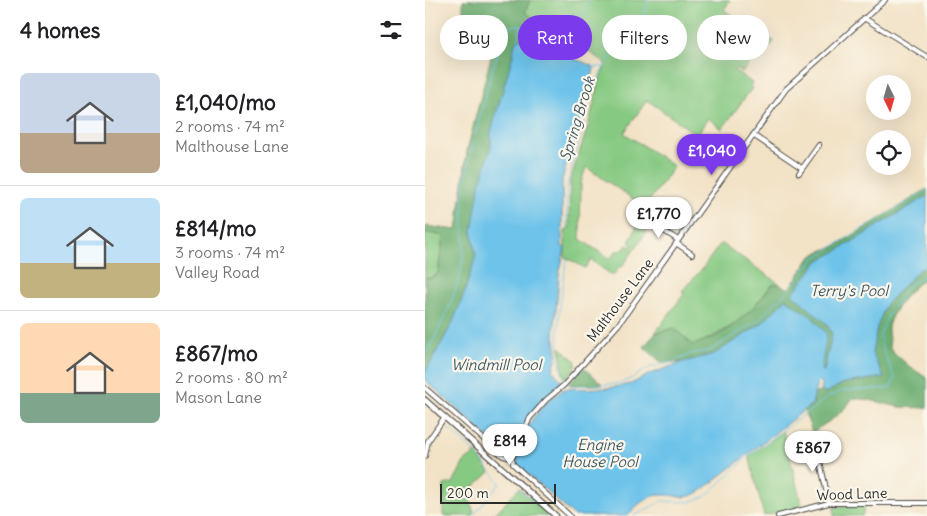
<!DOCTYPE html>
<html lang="en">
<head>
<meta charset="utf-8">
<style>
  body { margin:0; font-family:Delius,sans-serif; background:#f6f6f6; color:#202124; height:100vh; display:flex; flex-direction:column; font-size:19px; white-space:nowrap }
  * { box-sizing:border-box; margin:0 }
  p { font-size:16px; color:#757577 }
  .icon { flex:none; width:28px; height:28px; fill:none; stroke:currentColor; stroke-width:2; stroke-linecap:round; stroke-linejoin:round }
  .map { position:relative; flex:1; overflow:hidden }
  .side { display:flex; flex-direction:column; background:#fff; width:425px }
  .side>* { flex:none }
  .banner { position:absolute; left:15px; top:15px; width:411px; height:45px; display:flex; gap:10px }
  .needle { width:32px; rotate:175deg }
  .controls { position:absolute; left:441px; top:75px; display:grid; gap:10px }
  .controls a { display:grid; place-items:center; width:45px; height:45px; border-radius:50%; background:#fff; box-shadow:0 5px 20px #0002; font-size:25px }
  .scale { position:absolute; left:15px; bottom:12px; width:116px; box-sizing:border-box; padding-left:5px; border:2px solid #2b2b2b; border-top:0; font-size:14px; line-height:18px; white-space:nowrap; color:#2b2b2b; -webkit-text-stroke:4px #fbf7ec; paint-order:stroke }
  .price { position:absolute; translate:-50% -42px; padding:0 11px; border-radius:18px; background:#fff; color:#222; font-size:16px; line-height:32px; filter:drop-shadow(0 1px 2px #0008) }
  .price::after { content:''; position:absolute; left:50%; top:30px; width:15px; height:11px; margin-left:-8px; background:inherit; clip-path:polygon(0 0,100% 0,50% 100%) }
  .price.on { background:#7c3aed; color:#fff }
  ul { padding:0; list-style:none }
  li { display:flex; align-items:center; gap:15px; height:125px; padding:0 20px }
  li+li { border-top:1px solid #e0e0e0 }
  li span { display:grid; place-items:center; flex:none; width:140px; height:100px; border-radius:8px; color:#555 }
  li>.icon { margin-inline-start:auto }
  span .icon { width:60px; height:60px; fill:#fffc; stroke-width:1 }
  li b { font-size:21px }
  h2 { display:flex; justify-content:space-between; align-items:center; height:60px; padding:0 20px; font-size:21px }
  .chip { padding:0 18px; border-radius:22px; background:#fff; box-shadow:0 5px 20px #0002; font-size:18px; line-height:45px }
  .chip.on { background:#7c3aed; color:#fff }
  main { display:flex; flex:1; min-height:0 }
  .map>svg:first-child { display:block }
  .green { fill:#86c982; stroke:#587a56 }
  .forest { fill:#6cad70; stroke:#4c6c4e }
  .water { fill:#6dc3ea; stroke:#4c778a }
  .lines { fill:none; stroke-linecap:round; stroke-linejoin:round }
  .stream { stroke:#6dc3ea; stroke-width:1 }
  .minor-casing { stroke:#494642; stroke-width:6 }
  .tertiary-casing { stroke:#494642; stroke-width:7 }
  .minor { stroke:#fff; stroke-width:4 }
  .tertiary { stroke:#fff; stroke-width:4.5 }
  .labels { text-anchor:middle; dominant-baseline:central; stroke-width:4.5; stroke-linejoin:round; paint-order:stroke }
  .street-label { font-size:14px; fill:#2b2b2b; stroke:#fbf7ec }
  .water-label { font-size:15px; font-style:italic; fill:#3f5964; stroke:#fbf7ec }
</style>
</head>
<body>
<main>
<section class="side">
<h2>4 homes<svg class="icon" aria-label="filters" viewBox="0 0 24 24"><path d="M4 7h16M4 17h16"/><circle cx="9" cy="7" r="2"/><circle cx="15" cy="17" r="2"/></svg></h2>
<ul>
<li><span style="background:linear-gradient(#c9d6e8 60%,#b9a48a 0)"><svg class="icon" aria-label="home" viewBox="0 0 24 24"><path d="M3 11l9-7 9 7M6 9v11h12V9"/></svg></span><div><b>£1,040/mo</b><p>2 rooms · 74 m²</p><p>Malthouse Lane</p></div></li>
<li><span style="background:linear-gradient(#bfe0f5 65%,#c2b280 0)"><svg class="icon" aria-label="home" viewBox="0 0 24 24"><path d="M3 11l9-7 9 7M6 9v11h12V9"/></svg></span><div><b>£814/mo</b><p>3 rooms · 74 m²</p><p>Valley Road</p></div></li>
<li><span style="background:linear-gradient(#ffd9b3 70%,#7fa58c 0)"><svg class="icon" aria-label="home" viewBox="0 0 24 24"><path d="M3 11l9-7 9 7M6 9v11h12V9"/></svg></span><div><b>£867/mo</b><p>2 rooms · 80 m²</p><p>Mason Lane</p></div></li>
</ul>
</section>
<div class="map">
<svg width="502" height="516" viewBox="0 0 502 516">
  <rect width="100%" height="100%" fill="#fbf7ec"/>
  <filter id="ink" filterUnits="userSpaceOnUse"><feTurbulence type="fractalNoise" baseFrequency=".02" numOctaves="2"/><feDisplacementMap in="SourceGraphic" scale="10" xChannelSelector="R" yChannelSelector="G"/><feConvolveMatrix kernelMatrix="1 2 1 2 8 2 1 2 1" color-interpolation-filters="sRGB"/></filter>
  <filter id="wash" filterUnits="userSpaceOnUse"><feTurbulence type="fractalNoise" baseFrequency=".0096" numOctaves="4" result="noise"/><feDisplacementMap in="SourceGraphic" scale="20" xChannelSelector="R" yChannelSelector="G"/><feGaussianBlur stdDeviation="1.12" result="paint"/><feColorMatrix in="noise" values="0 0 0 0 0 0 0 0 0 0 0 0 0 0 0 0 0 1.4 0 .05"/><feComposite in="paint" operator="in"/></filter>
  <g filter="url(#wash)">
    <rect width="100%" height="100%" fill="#f2e2c6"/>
    <path class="green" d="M105,0H305L299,10L349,41L346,46L332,39L322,52L329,57L317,73L311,68L309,70L327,83L325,86L327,88L297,129L283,118L272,135L222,100L199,133L249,166L220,207L161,167L156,183L155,239L185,259L191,251H197L202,245L205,247L207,245L204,242L213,224L223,226L221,229L223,230L197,267L195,266L188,276L166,260L160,268L140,257V231L144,229L145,181L163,126L175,79L181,64L138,33L112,21L100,12Z
      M0,232L18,235L13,274L5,278L0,277Z
      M296,243L362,289L347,285C331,313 298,334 268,345L249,328L230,333L259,294L257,291L277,269Z
      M135,347L151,361L150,363L152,365L140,379L138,372Z
      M358,431L377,506L339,516L324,456Z
      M51,453L65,472L42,493L49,513L48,516H18L19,485L28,483L39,462Z
      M94,488L126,516H68Z
      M440,506L437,516H409V507Z"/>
    <path class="forest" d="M38,0H105L100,12L112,21L111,44L99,39L90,42L88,55L66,132V147L47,231L51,256L38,297L27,324L0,373V277L5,278L13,274L18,236L0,232V226L32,230L42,151L71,36L38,31Z
      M502,189V196L410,252L394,260L401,323L407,334L399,371L396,370L362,299L336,324L289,354L258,362L237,363L219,347L230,333L249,328L268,345L289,337L306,327L326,310L347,285L353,283L362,289L365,287L385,258L393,252L411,246Z
      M502,266V278C487,285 465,312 463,328C463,335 465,343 465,349L485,367L502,378V408L474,407L444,400L428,398C417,414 404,422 387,432L379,410L388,405L389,394L396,391L400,393L419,383L459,377L447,353L452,327L461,304L495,269Z
      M159,367L178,385H147L144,383Z"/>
    <path class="water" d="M94,39H99L168,66L169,69L137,180V246L140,248L134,275L129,335L132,355L128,371L136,380V384L117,400L102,420L84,454L77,450L0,380V373L27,324L38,297L51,256L47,232L54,188L66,147V132L88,55L90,42Z
      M502,196V266L495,269L461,304L452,327L447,353L459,377L419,383L400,393L396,391L397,382L394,381L392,383L387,404L279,489C258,503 256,494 234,495C221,496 210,507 202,516H149L91,463L99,434L109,417L124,400L139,389L183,388L206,384L225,374L258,362L289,354L336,324L361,299L387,317L402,334L396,370L399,371L407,334L401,323L367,294L394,260L410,252Z"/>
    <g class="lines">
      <path class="stream" d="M94,39L95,25
        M168,67H178
        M142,228V185L164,104L173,78L184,59L218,19L223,0
        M142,258C138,285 122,369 146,386L190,384L202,381L226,367L247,362L269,353L284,351L334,320L348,304L357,297L389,258L502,190
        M0,356C16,325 34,293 38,257C41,233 36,209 39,185C42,164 73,38 84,28C95,18 119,37 129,42L146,37L165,0
        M0,395L13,409
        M19,425L51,453L75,483L48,516
        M95,490L126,516
        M209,516L237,501L264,502L280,497L324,456L403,397L417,391L465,388L470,378L457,348L455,335L462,317L483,286L502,274"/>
    </g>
  </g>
  <g filter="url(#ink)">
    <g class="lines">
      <g class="minor-casing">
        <path id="minor" d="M439,18L502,57
          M328,135L377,168
          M374,173L394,145
          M223,224L239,231L253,240
          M251,243L267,254
          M0,388L78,456L83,457L87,454
          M390,438L404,503
          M0,456L3,441L19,418
          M145,516L88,464L87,459L89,452L105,418L121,400L139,385L193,325L361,89L460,0
          M353,516L404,503H502"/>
      </g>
      <g class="tertiary-casing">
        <path id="tertiary" d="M0,400L131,516"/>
      </g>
      <use href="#minor" class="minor"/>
      <use href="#tertiary" class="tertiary"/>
    </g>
  </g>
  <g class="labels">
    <g class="street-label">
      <text transform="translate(195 300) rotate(-53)">Malthouse Lane</text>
      <text transform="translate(427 494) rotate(-2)">Wood Lane</text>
    </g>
    <g class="water-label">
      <text transform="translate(152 119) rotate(-73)">Spring Brook</text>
      <text x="424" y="290">Terry's Pool</text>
      <text x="71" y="364">Windmill Pool</text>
      <text x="175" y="444">Engine<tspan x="175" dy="17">House Pool</tspan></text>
    </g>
  </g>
</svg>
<div class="controls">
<a><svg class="needle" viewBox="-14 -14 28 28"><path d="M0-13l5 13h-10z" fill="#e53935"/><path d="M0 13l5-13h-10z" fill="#757577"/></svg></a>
<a><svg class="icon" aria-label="locate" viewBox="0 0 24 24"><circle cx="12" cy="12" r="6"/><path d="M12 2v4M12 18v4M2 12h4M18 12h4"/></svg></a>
</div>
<div class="scale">200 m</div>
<b class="price on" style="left:287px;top:176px">£1,040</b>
<b class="price" style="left:234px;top:239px">£1,770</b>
<b class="price" style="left:85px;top:466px">£814</b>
<b class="price" style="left:388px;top:473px">£867</b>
<div class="banner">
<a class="chip">Buy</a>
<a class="chip on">Rent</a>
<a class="chip">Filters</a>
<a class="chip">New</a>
</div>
</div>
</main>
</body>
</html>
